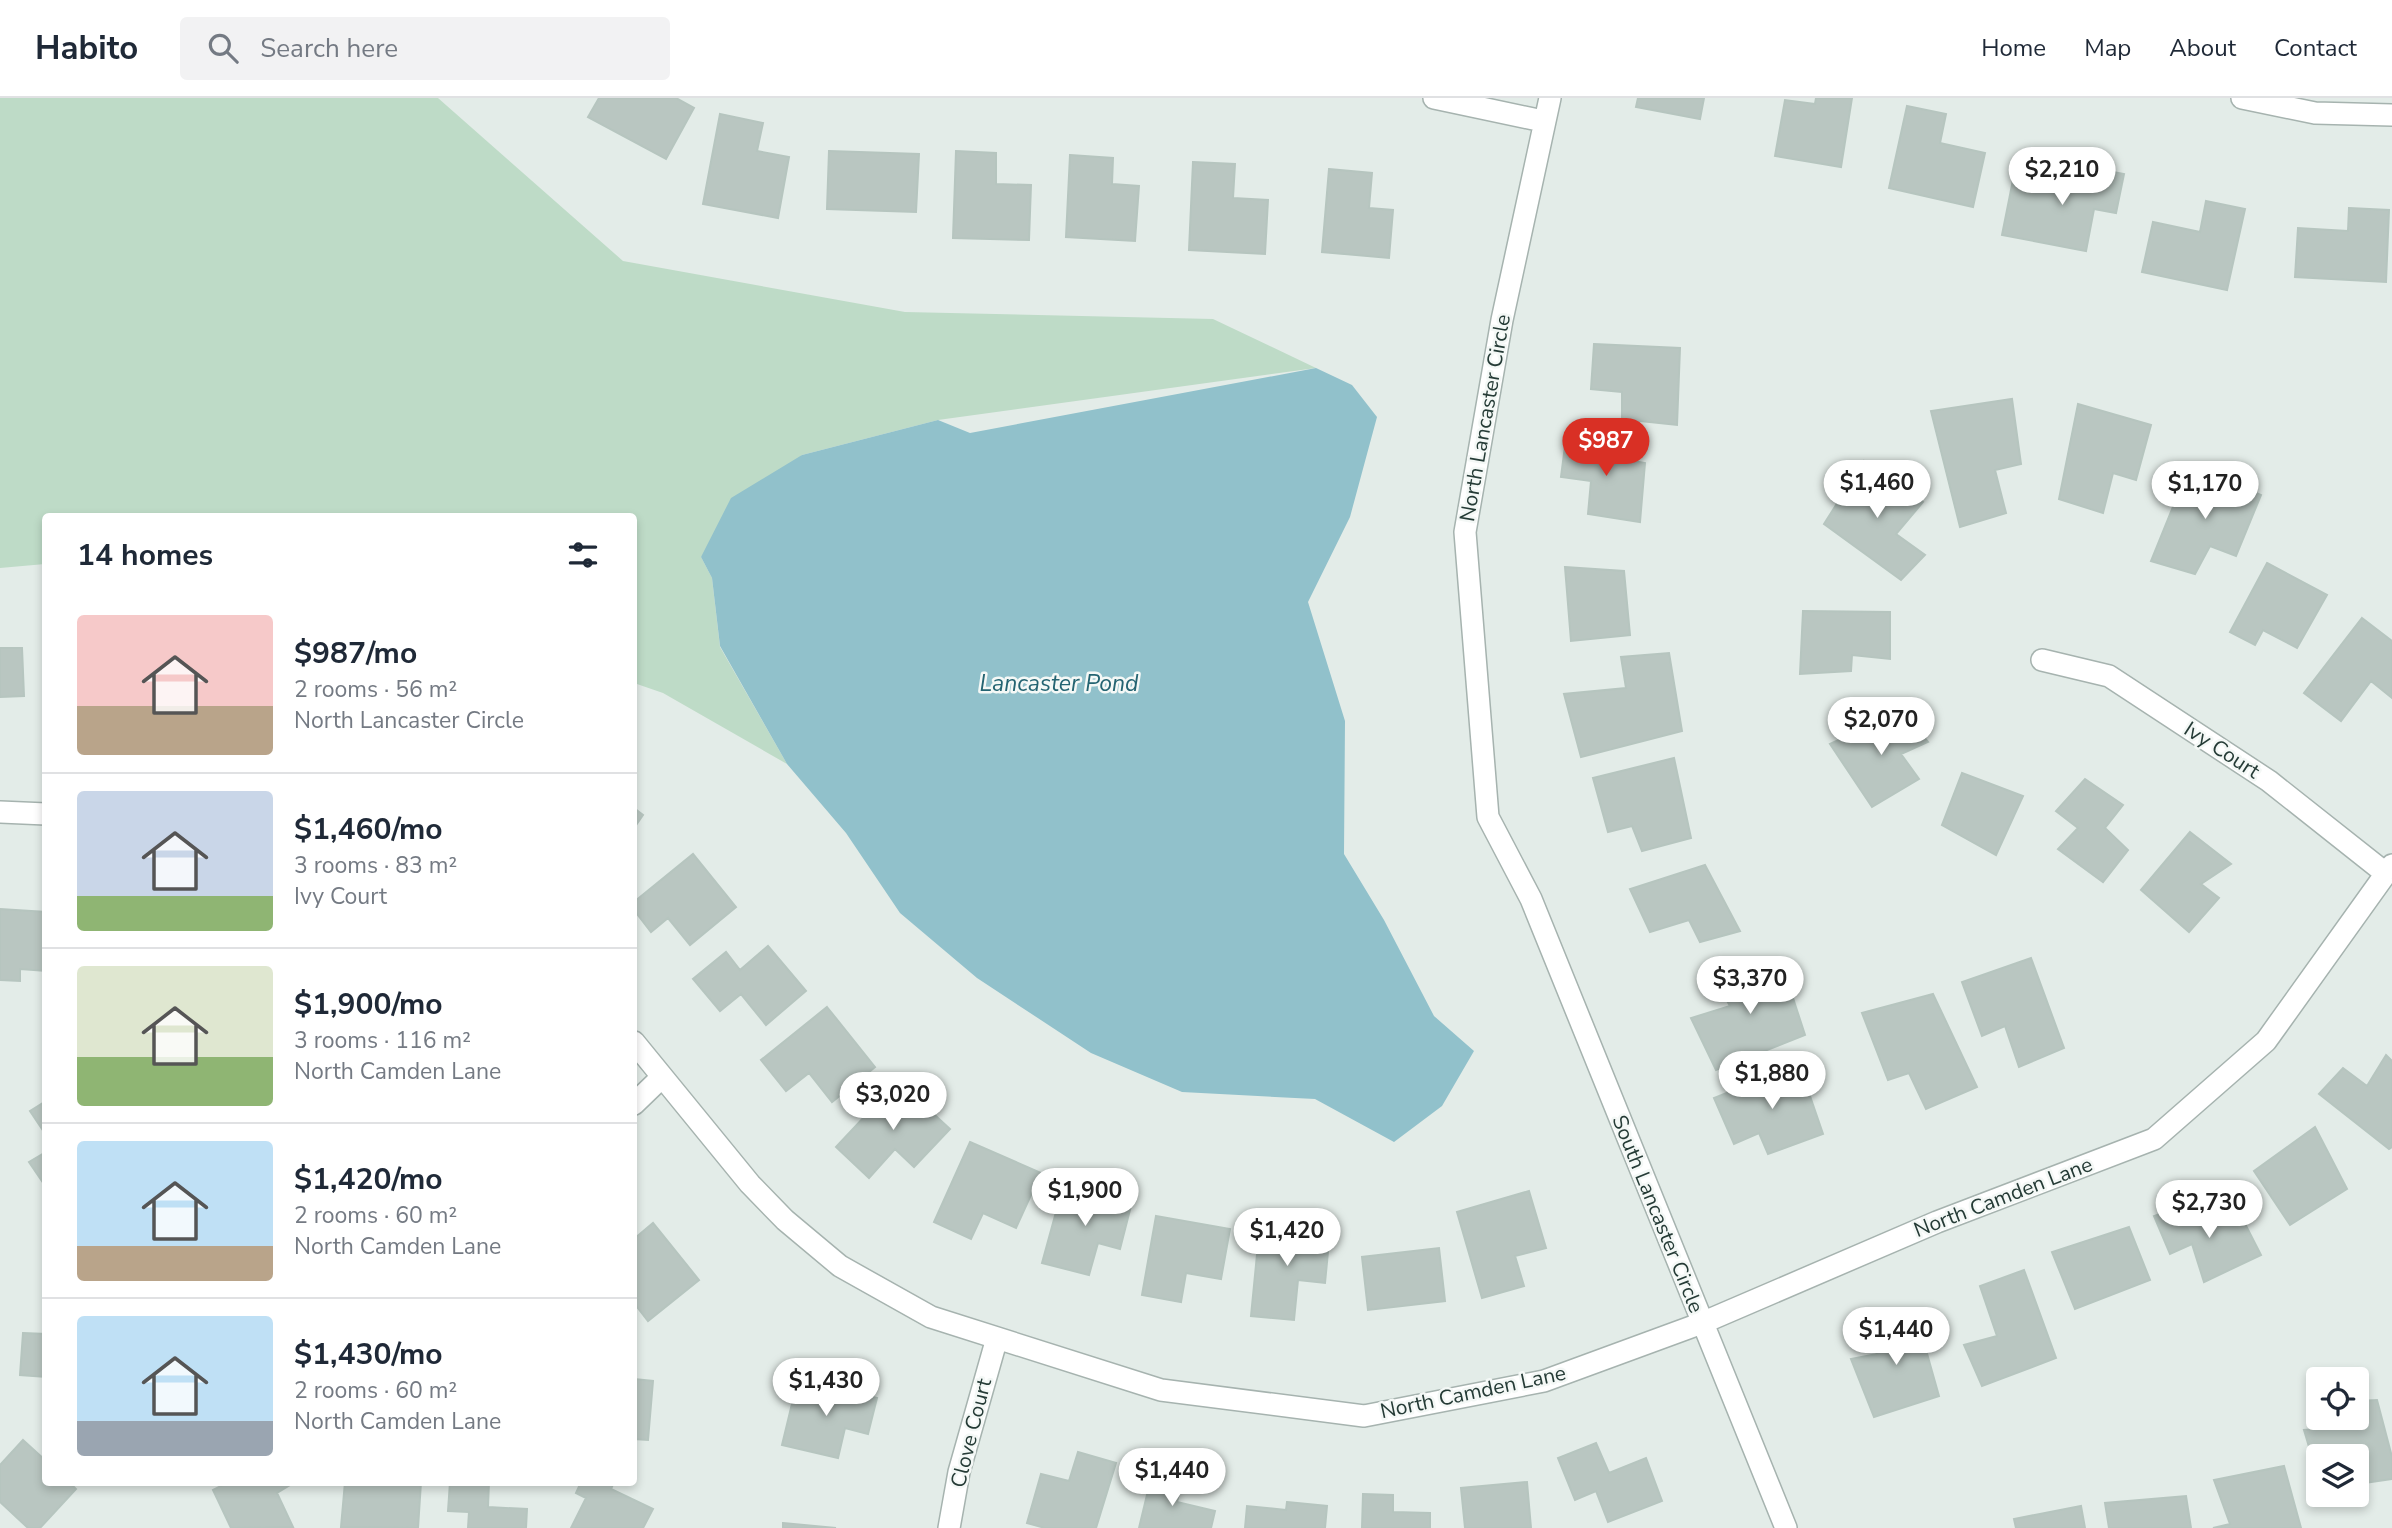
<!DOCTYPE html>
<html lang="en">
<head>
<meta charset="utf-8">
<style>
  body { margin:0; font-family:"Nunito Sans",sans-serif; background:#f2f2f3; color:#1f2937; height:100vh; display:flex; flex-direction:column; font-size:26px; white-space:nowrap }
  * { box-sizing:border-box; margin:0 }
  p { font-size:23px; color:#747a83 }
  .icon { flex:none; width:38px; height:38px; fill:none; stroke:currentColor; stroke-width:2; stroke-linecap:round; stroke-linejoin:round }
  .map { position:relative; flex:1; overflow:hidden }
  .details { position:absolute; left:42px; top:415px; width:595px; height:973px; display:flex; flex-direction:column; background:#fff; border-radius:7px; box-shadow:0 4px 10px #0003 }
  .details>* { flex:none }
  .fabs { position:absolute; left:2306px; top:1269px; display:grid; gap:14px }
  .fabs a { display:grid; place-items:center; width:63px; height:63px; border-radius:7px; background:#fff; box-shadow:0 4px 10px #0003; font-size:35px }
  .price { position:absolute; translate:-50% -60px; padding:0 16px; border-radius:24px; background:#fff; color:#222; font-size:23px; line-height:46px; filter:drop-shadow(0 2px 4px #0008) }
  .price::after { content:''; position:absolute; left:50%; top:42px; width:21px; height:16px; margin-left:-10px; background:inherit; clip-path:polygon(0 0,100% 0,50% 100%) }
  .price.current { background:#d93025; color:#fff }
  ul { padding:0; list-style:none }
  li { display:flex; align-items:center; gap:21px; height:175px; padding:0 35px }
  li+li { border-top:2px solid #e0e1e3 }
  li span { display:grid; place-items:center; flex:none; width:196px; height:140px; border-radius:7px; color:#555 }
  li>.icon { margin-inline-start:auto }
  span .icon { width:84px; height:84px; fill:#fffc; stroke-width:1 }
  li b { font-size:30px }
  h2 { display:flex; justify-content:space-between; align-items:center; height:84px; padding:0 35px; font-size:30px }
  header { display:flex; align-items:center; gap:42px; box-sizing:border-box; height:98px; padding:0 35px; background:#fff; border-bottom:2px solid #e0e1e3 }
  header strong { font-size:33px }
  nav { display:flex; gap:38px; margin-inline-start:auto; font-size:24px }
  .search { width:490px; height:63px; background:#f2f2f3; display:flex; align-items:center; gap:18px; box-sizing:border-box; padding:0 24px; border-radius:7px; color:#747a83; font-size:26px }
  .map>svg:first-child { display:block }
  .green { fill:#bedbc7 }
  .water { fill:#91c1cb }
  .building { fill:#b9c6c1; stroke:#b6c5bf; stroke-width:2 }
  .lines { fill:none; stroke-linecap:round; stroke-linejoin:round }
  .minor-casing { stroke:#a6b3af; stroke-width:24 }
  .minor { stroke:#fff; stroke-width:21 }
  .labels { text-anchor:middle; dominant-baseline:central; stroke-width:5; stroke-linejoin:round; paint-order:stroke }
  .street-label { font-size:21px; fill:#253b36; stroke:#f4f8f6 }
  .water-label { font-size:23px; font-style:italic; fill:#246472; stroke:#f4f8f6 }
</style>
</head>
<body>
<header>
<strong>Habito</strong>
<div class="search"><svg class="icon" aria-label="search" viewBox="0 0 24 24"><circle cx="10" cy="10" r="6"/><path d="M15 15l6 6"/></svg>Search here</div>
<nav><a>Home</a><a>Map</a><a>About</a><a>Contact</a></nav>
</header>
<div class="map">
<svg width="2392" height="1430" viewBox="0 0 2392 1430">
  <rect width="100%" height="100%" fill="#e3ece8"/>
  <path class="green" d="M0,0H438L623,163L905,214L1213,221L1316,270L938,322L802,357L701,459L712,480L720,549L787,666L663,595L634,585V418H46L45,466L0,470Z"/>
  <path class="water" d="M1316,270L1352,287L1377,319L1350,419L1308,504L1345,623L1344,756L1384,822L1434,918L1474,953L1442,1008L1394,1044L1315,1001L1182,994L1091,955L977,880L900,815L846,735L787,666L720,548L712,480L701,459L731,400L802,357L938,322L970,335Z"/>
  <path class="building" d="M599,0H676L694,10L666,61L588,19Z
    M1638,0H1704L1700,21L1636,9Z
    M1816,0H1852L1841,69L1775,58L1785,2L1815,6Z
    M1907,8L1946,16L1940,45L1985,55L1973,109L1889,90Z
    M720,16L763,25L757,53L789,59L778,120L703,106Z
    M829,53L919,56L916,114L827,111Z
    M956,53L996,55V86L1031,87L1029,142L953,140Z
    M1070,57L1113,60L1112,86L1139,88L1135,143L1066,139Z
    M1193,64L1235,66L1233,100L1268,102L1265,156L1189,152Z
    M2066,65L2124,76L2116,115L2094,111L2086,153L2002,137L2013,82L2061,91Z
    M1329,71L1372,75L1369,110L1393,112L1389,160L1322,154Z
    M2206,103L2245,111L2227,192L2142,174L2153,124L2200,134Z
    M2349,110L2389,112L2386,184L2295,179L2298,130L2348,133Z
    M1594,246L1680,250L1677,327L1622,321V294L1591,291Z
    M2012,301L2021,366L1995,372L2006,415L1960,429L1931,313Z
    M2078,306L2151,327L2136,382L2113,375L2103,415L2059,401Z
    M1566,340L1617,346V360L1645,365L1640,424L1588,416L1591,383L1561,379Z
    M1864,363L1923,404L1896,436L1925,457L1901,482L1824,426Z
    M2190,367L2261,397L2236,458L2210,448L2195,476L2151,463Z
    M2267,465L2327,497L2297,550L2263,532L2255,547L2230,534Z
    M1565,469L1624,473L1630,537L1571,543Z
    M1803,513L1890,514V561L1852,557L1851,573L1800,576Z
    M2362,520L2392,543V600L2371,583L2341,623L2304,595Z
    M0,550H22L24,598L0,599Z
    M1669,555L1682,633L1581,659L1564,596L1626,590L1621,559Z
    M1902,613L1928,644L1901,656L1919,681L1872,709L1830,646Z
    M1674,660L1691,740L1642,753L1632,728L1608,734L1593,680Z
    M1962,675L2023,698L1996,757L1942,727Z
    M2085,681L2123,707L2105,730L2128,752L2103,784L2058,751L2078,730L2056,713Z
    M634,710L643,717L634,730Z
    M2190,734L2231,766L2201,786L2219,800L2189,834L2141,792Z
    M693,756L736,809L690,847L668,820L651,834L634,812V804Z
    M1705,767L1740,833L1700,844L1689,822L1650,834L1630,791Z
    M0,811L46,814V873L20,871V883L0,882Z
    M768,848L806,893L766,927L741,896L720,913L693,881L726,854L740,872Z
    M2031,860L2064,950L2019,969L2005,928L1982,938L1962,884Z
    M1781,863L1805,937L1716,972L1691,920L1730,908L1716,883Z
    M1933,896L1977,989L1926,1011L1909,975L1888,982L1862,915Z
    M827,909L875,969L832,1004L809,975L786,993L761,962Z
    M2386,957L2392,963V1049L2389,1051L2319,996L2343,970L2367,988Z
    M1799,966L1823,1036L1768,1056L1759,1035L1734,1046L1714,1000Z
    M898,983L950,1031L914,1069L895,1051L869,1080L836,1049Z
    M46,1003V1037L30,1013Z
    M2315,1029L2347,1091L2290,1127L2254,1073Z
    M970,1044L1041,1075L1016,1130L983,1115L971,1141L934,1124Z
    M46,1054V1089L29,1064Z
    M1064,1085L1132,1104L1120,1151L1098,1145L1089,1177L1042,1165Z
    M1529,1093L1546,1150L1515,1158L1524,1188L1482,1200L1457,1114Z
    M2188,1106L2200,1128L2239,1114L2261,1157L2204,1184L2192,1146L2170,1156L2154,1118Z
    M1156,1118L1230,1131L1221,1181L1186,1175L1181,1204L1142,1197Z
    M653,1125L699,1182L648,1223L634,1205V1141Z
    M1260,1126L1330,1133L1325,1185L1298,1182L1294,1222L1251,1218Z
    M2129,1129L2150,1182L2075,1211L2052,1154Z
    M1439,1150L1445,1203L1368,1212L1362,1159Z
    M2024,1172L2056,1260L1982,1288L1964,1247L1997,1238L1980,1188Z
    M1915,1213L1939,1298L1874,1319L1851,1261L1877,1256L1865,1234Z
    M23,1235L46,1236V1279L20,1277Z
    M634,1281L653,1283L648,1342L634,1341Z
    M798,1281L877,1300L868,1336L845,1330L838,1360L782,1347Z
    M2377,1302L2392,1359V1381L2357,1386V1358H2319V1368L2315,1369L2304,1332L2353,1329L2350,1320H2357V1303Z
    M23,1342L46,1363V1384H69L76,1391L40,1430H28L0,1404V1367Z
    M1596,1345L1609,1375L1646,1360L1662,1403L1608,1424L1596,1393L1575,1402L1558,1360Z
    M1078,1354L1116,1365L1096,1430H1045L1027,1425L1041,1376L1069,1383Z
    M2284,1368L2301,1430H2213L2230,1426L2214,1382Z
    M1152,1376L1182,1383L1177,1404L1215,1413L1211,1430H1139Z
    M229,1384H295L277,1395L293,1429L231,1430L213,1392Z
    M345,1384H421L418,1430L341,1429Z
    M450,1384H489L488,1409L527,1411L526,1430H468L469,1414L448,1413Z
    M581,1384H614L611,1391L653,1411L643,1430H571L586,1400L576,1395Z
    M1527,1384L1531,1430H1465L1461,1390Z
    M1363,1396L1393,1397V1414L1430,1415V1430H1362Z
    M2186,1398L2191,1430H2109L2105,1405Z
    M1287,1404L1327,1408L1325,1430H1245L1247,1408L1286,1412Z
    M2081,1408L2085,1430H2016L2014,1421Z
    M783,1425L836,1430H783Z"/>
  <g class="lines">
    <g class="minor-casing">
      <path id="minor" d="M1434,0L1543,23
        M1550,0L1502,222L1465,434L1488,719L1531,801L1786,1430
        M2242,0L2315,15L2392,17
        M2042,562L2109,578L2269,683L2384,774
        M0,714L46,716
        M634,944L750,1086L785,1122L840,1168L931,1219L1161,1292L1364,1318L1544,1283L1702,1225L1937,1124L2154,1041L2266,943L2392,767
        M634,1006L662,979
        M949,1430L959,1374L997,1240"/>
    </g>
    <use href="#minor" class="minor"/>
  </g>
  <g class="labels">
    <g class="street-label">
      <text transform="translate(1485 320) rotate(-80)">North Lancaster Circle</text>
      <text transform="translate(2222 652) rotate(33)">Ivy Court</text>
      <text transform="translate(2003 1099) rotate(-21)">North Camden Lane</text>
      <text transform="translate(1658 1116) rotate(68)">South Lancaster Circle</text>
      <text transform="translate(1473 1294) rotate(-12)">North Camden Lane</text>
      <text transform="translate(971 1335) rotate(-76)">Clove Court</text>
    </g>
    <g class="water-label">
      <text x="1059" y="585">Lancaster Pond</text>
    </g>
  </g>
</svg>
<div class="fabs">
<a><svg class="icon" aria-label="locate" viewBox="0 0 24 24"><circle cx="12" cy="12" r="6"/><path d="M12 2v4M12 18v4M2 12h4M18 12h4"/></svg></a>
<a><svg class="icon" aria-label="layers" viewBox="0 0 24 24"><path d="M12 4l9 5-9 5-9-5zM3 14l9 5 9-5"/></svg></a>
</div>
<b class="price" style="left:2062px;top:109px">$2,210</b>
<b class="price current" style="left:1606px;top:380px">$987</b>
<b class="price" style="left:1877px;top:422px">$1,460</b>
<b class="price" style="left:2205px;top:423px">$1,170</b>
<b class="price" style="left:1881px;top:659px">$2,070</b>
<b class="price" style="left:1750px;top:918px">$3,370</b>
<b class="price" style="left:1772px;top:1013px">$1,880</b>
<b class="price" style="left:893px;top:1034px">$3,020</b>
<b class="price" style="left:1085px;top:1130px">$1,900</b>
<b class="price" style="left:2209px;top:1142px">$2,730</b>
<b class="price" style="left:1287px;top:1170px">$1,420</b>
<b class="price" style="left:1896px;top:1269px">$1,440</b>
<b class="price" style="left:826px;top:1320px">$1,430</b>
<b class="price" style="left:1172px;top:1410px">$1,440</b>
<section class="details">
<h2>14 homes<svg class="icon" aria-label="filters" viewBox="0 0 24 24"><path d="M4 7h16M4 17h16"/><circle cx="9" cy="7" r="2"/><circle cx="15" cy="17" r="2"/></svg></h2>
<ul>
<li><span style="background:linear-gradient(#f6c9c9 65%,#b9a48a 0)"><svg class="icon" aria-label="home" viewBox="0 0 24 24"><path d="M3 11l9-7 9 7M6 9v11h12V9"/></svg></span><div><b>$987/mo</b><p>2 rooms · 56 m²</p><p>North Lancaster Circle</p></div></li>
<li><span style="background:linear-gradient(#c9d6e8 75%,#8fb573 0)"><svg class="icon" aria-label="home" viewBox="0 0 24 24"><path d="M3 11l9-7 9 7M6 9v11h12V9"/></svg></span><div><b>$1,460/mo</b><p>3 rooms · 83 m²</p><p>Ivy Court</p></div></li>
<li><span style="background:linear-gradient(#dfe7d0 65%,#8fb573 0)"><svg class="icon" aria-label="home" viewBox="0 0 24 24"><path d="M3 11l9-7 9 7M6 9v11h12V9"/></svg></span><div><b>$1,900/mo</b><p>3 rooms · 116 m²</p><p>North Camden Lane</p></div></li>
<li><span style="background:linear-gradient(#bfe0f5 75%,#b9a48a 0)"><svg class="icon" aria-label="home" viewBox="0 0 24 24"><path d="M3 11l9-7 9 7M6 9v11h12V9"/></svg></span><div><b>$1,420/mo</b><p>2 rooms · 60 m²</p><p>North Camden Lane</p></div></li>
<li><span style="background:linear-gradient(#bfe0f5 75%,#9aa5b1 0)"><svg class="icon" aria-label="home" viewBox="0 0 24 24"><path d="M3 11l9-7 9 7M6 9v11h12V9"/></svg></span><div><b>$1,430/mo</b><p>2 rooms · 60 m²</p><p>North Camden Lane</p></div></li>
</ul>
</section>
</div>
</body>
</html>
